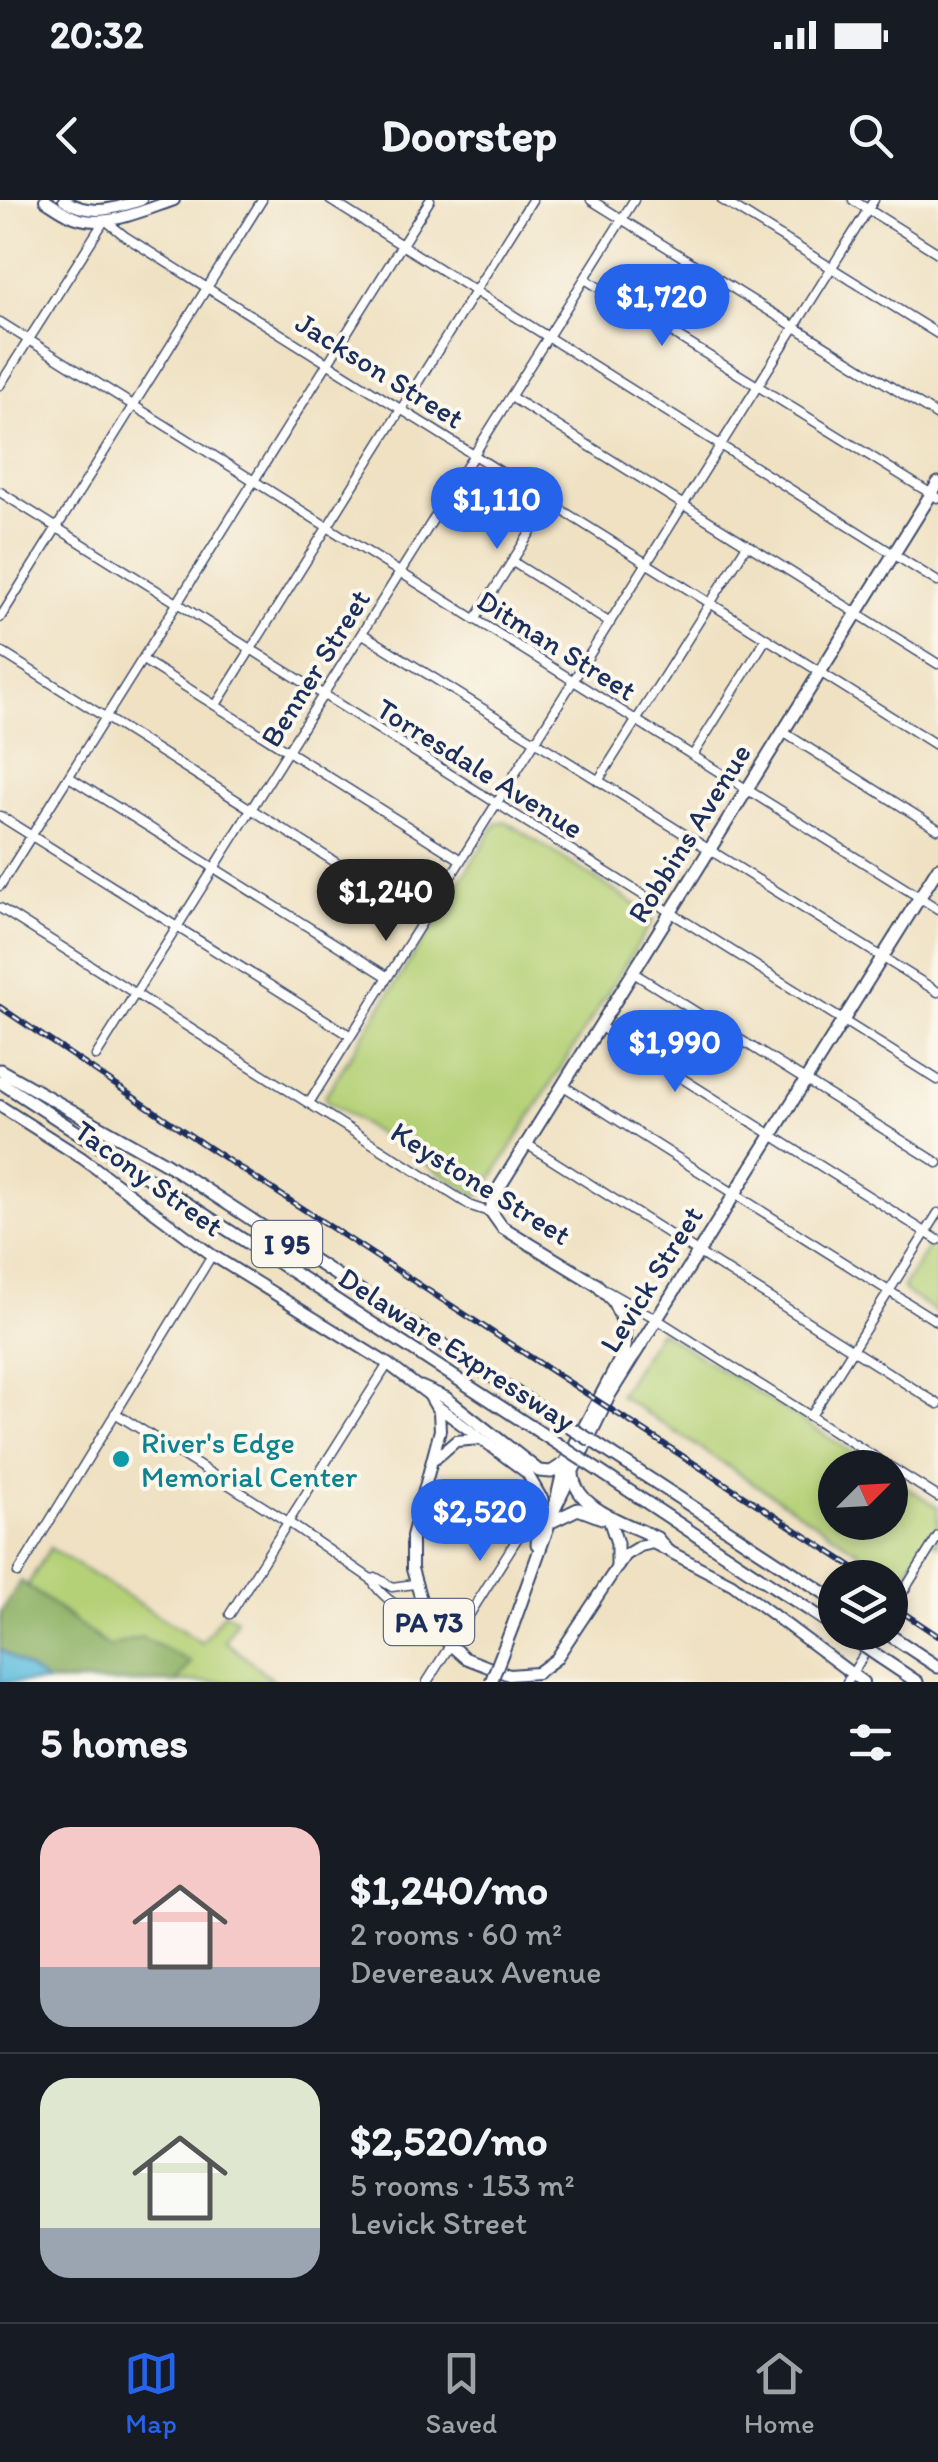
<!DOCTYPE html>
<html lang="en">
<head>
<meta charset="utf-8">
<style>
  body { margin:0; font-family:Itim,sans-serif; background:#20242c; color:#f1f3f6; height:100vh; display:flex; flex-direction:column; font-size:38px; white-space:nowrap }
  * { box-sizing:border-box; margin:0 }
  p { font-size:32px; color:#9ea1a6 }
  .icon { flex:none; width:55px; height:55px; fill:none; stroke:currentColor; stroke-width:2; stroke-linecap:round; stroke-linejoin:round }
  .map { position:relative; height:1482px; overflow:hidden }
  .panel { display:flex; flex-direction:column; background:#171b24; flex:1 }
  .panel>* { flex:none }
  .needle { width:65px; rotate:66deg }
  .controls { position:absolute; left:818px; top:1250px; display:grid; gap:20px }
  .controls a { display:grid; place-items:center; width:90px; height:90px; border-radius:50%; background:#171b24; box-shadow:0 5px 15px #0003; font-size:50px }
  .price { position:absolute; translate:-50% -85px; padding:0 22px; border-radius:35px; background:#2563eb; color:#fff; font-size:32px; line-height:65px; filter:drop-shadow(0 2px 5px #0008) }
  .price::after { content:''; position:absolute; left:50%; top:60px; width:30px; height:22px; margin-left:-15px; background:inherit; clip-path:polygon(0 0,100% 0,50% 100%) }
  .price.selected { background:#222; color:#fff }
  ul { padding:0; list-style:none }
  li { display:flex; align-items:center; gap:30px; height:250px; padding:0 40px }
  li+li { border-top:2px solid #363941 }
  li span { display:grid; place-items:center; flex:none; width:280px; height:200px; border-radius:30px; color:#555 }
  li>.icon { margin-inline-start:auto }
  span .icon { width:120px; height:120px; fill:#fffc; stroke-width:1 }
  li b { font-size:42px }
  h2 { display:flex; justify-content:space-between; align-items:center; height:120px; padding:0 40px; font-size:42px }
  .status { display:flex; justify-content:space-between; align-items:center; height:70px; padding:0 50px; background:#171b24; direction:ltr }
  .status svg { height:28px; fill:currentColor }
  header { display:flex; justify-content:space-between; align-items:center; height:130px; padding:0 40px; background:#171b24; font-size:45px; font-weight:700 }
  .tab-bar { display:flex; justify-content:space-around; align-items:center; height:140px; border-top:2px solid #363941; background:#171b24; font-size:28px; color:#9ea1a6 }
  .tab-bar a { display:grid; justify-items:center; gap:5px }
  .tab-bar .selected { color:#2563eb }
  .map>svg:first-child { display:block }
  .green { fill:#b5d177; stroke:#68806a; stroke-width:2.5 }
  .forest { fill:#90b368; stroke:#567163; stroke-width:2.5 }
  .water { fill:#5fbede; stroke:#3d769e; stroke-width:2.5 }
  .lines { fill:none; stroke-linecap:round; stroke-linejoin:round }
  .minor-casing { stroke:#3b4a6d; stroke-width:11 }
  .major-casing { stroke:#3b4a6d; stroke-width:14 }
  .highway-casing { stroke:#3b4a6d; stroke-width:15 }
  .minor { stroke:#fff; stroke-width:8 }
  .major { stroke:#fff; stroke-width:10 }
  .highway { stroke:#fff; stroke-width:11 }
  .rail-casing { stroke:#1b2f5e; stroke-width:6 }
  .rail { stroke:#fbf7ec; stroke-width:2.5; stroke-dasharray:8; stroke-linecap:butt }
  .highway-bridge-casing { stroke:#3b4a6d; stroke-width:15; stroke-linecap:butt }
  .highway-bridge { stroke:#fff; stroke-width:11 }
  .culture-dot { fill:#0f9aa8; stroke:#fbf7ec; stroke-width:4 }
  .labels { text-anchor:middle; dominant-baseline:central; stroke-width:8; stroke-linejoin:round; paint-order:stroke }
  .shield { fill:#fbf7ec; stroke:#5e6b89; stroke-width:2.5 }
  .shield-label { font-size:28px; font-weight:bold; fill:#1b2f5e }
  .street-label { font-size:30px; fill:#1b2f5e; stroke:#fbf7ec }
  .culture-label { font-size:30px; fill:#0d838f; stroke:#fbf7ec; text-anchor:start }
</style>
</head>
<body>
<div class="status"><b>20:32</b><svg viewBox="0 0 49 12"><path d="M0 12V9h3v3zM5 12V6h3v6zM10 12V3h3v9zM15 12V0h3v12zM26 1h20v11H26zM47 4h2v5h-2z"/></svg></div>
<header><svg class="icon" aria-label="back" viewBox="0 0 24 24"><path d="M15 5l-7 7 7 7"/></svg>Doorstep<svg class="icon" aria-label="search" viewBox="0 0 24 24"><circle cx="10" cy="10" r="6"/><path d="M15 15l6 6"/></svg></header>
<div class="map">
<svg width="938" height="1482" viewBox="0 0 938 1482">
  <rect width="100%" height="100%" fill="#fbf7ec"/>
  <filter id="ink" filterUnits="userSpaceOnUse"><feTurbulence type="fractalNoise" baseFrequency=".01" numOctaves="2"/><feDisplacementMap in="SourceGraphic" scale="20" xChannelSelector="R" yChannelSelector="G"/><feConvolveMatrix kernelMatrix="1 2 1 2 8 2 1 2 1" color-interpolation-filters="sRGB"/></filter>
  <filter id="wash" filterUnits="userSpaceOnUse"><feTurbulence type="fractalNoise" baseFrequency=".0048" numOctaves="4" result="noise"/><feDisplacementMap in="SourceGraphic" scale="40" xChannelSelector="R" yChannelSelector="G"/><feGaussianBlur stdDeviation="2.25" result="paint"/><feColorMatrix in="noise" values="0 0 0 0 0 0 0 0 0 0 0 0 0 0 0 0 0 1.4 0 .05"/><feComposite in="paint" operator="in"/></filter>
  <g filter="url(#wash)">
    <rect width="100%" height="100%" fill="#efe1c2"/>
    <path class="green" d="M505,621L652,715V722L482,994L476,995L326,901L325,896L496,624Z
      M934,1045L938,1047V1113L905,1092L903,1087L929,1046Z
      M659,1131L876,1267L835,1268V1322H890V1277L938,1307V1345L927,1339L902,1380L619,1195Z
      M50,1348L202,1443L224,1412L237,1419L225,1441L276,1482H177L190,1462L109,1447L27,1386Z"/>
    <path class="forest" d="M21,1381L109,1447L141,1437L191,1462L177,1482H47L0,1449V1414Z"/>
    <path class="water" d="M0,1449L47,1482H0Z"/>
  </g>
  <g filter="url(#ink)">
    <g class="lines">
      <g class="minor-casing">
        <path id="minor" d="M330,0L938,382
          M591,0L938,216
          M722,0L938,134
          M853,0L938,53
          M105,20L126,37L938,546
          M585,79L938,298
          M0,122L938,709
          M0,185L104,21
          M511,197L938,464
          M0,292L938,880
          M513,362L610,423
          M0,418L262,0
          M475,420L549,303
          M363,434L938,792
          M0,451L424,718
          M143,460L461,660
          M216,505L532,0
          M783,532L938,629
          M693,555L766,439
          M69,577L388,777
          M598,581L747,345
          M0,616L351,836
          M0,686L430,0
          M0,708L471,1006L492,1013
          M632,772L938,963
          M599,826L938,1040
          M96,856L634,0
          M562,885L938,1122
          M309,903L874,0
          M525,943L938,1204
          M607,1091L655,1118L938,1297
          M115,1213L288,1322L371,1379C379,1395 408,1417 426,1417
          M811,1216L938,1013
          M18,1373L212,1055
          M371,1379L377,1378L392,1387L414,1384
          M890,1413L938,1336
          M230,1414L388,1164
          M427,1482L539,1304
          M847,1482L878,1432"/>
      </g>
      <g class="major-casing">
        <path id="major" d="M45,0C56,7 67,16 80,19C109,27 147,9 174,0
          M64,0C91,17 113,9 141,0
          M0,906L82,958L212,1055L388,1164L429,1195L439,1212L440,1230L412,1336V1369L426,1417L439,1435L465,1458L509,1475L537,1473L556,1459L625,1355L640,1346L653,1343L732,1384L863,1482
          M437,1206L527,1273L542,1299
          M435,1259L456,1241L481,1239"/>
      </g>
      <g class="highway-casing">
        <path id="highway" d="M0,870L165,963L569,1227
          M0,882L561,1246
          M421,1187L446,1198L539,1271L551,1272L565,1263
          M592,1241L835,1400
          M584,1261L835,1427
          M573,1273C574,1309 629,1324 657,1338L665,1348
          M554,1310L565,1263L624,1152L625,1126L613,1101L597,1085L502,1027L492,1013V999L938,283
          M551,1322L578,1309L602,1318
          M610,1322L617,1343V1367
          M537,1344L542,1299
          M513,1425L554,1310L610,1194L938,668
          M885,1432L938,1467
          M881,1458L917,1482"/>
      </g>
      <use href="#minor" class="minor"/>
      <use href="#major" class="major"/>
      <use href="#highway" class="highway"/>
      <g class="rail-casing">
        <path id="rail" d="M0,807L203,944L870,1378
          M890,1404L938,1436"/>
      </g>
      <use href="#rail" class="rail"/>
      <g class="highway-bridge-casing">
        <path id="highway-bridge" d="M569,1227L592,1241
          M561,1246L584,1261
          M853,1439L881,1458
          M491,1482L513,1425"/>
      </g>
      <use href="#highway-bridge" class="highway-bridge"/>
    </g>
  </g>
  <circle class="culture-dot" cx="121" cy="1259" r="10"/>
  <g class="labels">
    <g class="shield">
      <rect x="252" y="1021" width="70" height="46" rx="8"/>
      <rect x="384" y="1399" width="90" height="46" rx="8"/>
    </g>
    <g class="shield-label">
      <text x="287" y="1044">I 95</text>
      <text x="429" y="1422">PA 73</text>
    </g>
    <g class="street-label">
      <text transform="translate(380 170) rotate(32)">Jackson Street</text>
      <text transform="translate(557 445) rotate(32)">Ditman Street</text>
      <text transform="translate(315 468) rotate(-58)">Benner Street</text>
      <text transform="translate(480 568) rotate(32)">Torresdale Avenue</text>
      <text transform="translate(689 633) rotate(-58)">Robbins Avenue</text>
      <text transform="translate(149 978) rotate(36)">Tacony Street</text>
      <text transform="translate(481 983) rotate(32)">Keystone Street</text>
      <text transform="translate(651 1079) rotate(-58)">Levick Street</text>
      <text transform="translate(457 1149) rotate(33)">Delaware Expressway</text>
    </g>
    <g class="culture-label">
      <text x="141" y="1242">River's Edge<tspan x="141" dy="34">Memorial Center</tspan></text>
    </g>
  </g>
</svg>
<div class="controls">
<a><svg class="needle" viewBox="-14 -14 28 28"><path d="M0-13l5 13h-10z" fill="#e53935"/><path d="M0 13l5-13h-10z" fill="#9ea1a6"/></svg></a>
<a><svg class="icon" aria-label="layers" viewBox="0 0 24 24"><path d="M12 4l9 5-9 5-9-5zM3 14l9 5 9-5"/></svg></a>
</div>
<b class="price" style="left:662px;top:149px">$1,720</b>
<b class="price" style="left:497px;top:352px">$1,110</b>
<b class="price selected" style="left:386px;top:744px">$1,240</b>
<b class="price" style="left:675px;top:895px">$1,990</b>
<b class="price" style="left:480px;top:1364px">$2,520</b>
</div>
<section class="panel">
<h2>5 homes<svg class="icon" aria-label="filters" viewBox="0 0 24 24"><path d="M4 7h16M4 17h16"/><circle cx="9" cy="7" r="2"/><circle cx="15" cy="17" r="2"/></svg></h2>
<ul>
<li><span style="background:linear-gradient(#f6c9c9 70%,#9aa5b1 0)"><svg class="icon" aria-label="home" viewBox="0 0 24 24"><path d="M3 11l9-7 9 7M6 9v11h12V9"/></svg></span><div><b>$1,240/mo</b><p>2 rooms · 60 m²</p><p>Devereaux Avenue</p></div></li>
<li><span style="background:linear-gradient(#dfe7d0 75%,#9aa5b1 0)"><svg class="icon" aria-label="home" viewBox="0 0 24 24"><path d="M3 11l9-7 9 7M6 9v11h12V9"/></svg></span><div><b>$2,520/mo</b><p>5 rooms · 153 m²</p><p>Levick Street</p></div></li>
</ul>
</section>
<nav class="tab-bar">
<a class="selected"><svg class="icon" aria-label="map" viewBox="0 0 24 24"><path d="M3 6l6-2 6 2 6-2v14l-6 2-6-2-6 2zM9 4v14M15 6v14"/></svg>Map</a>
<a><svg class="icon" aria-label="saved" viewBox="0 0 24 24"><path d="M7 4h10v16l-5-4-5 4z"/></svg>Saved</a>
<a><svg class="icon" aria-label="home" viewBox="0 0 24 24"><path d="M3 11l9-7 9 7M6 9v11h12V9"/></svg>Home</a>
</nav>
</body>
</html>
